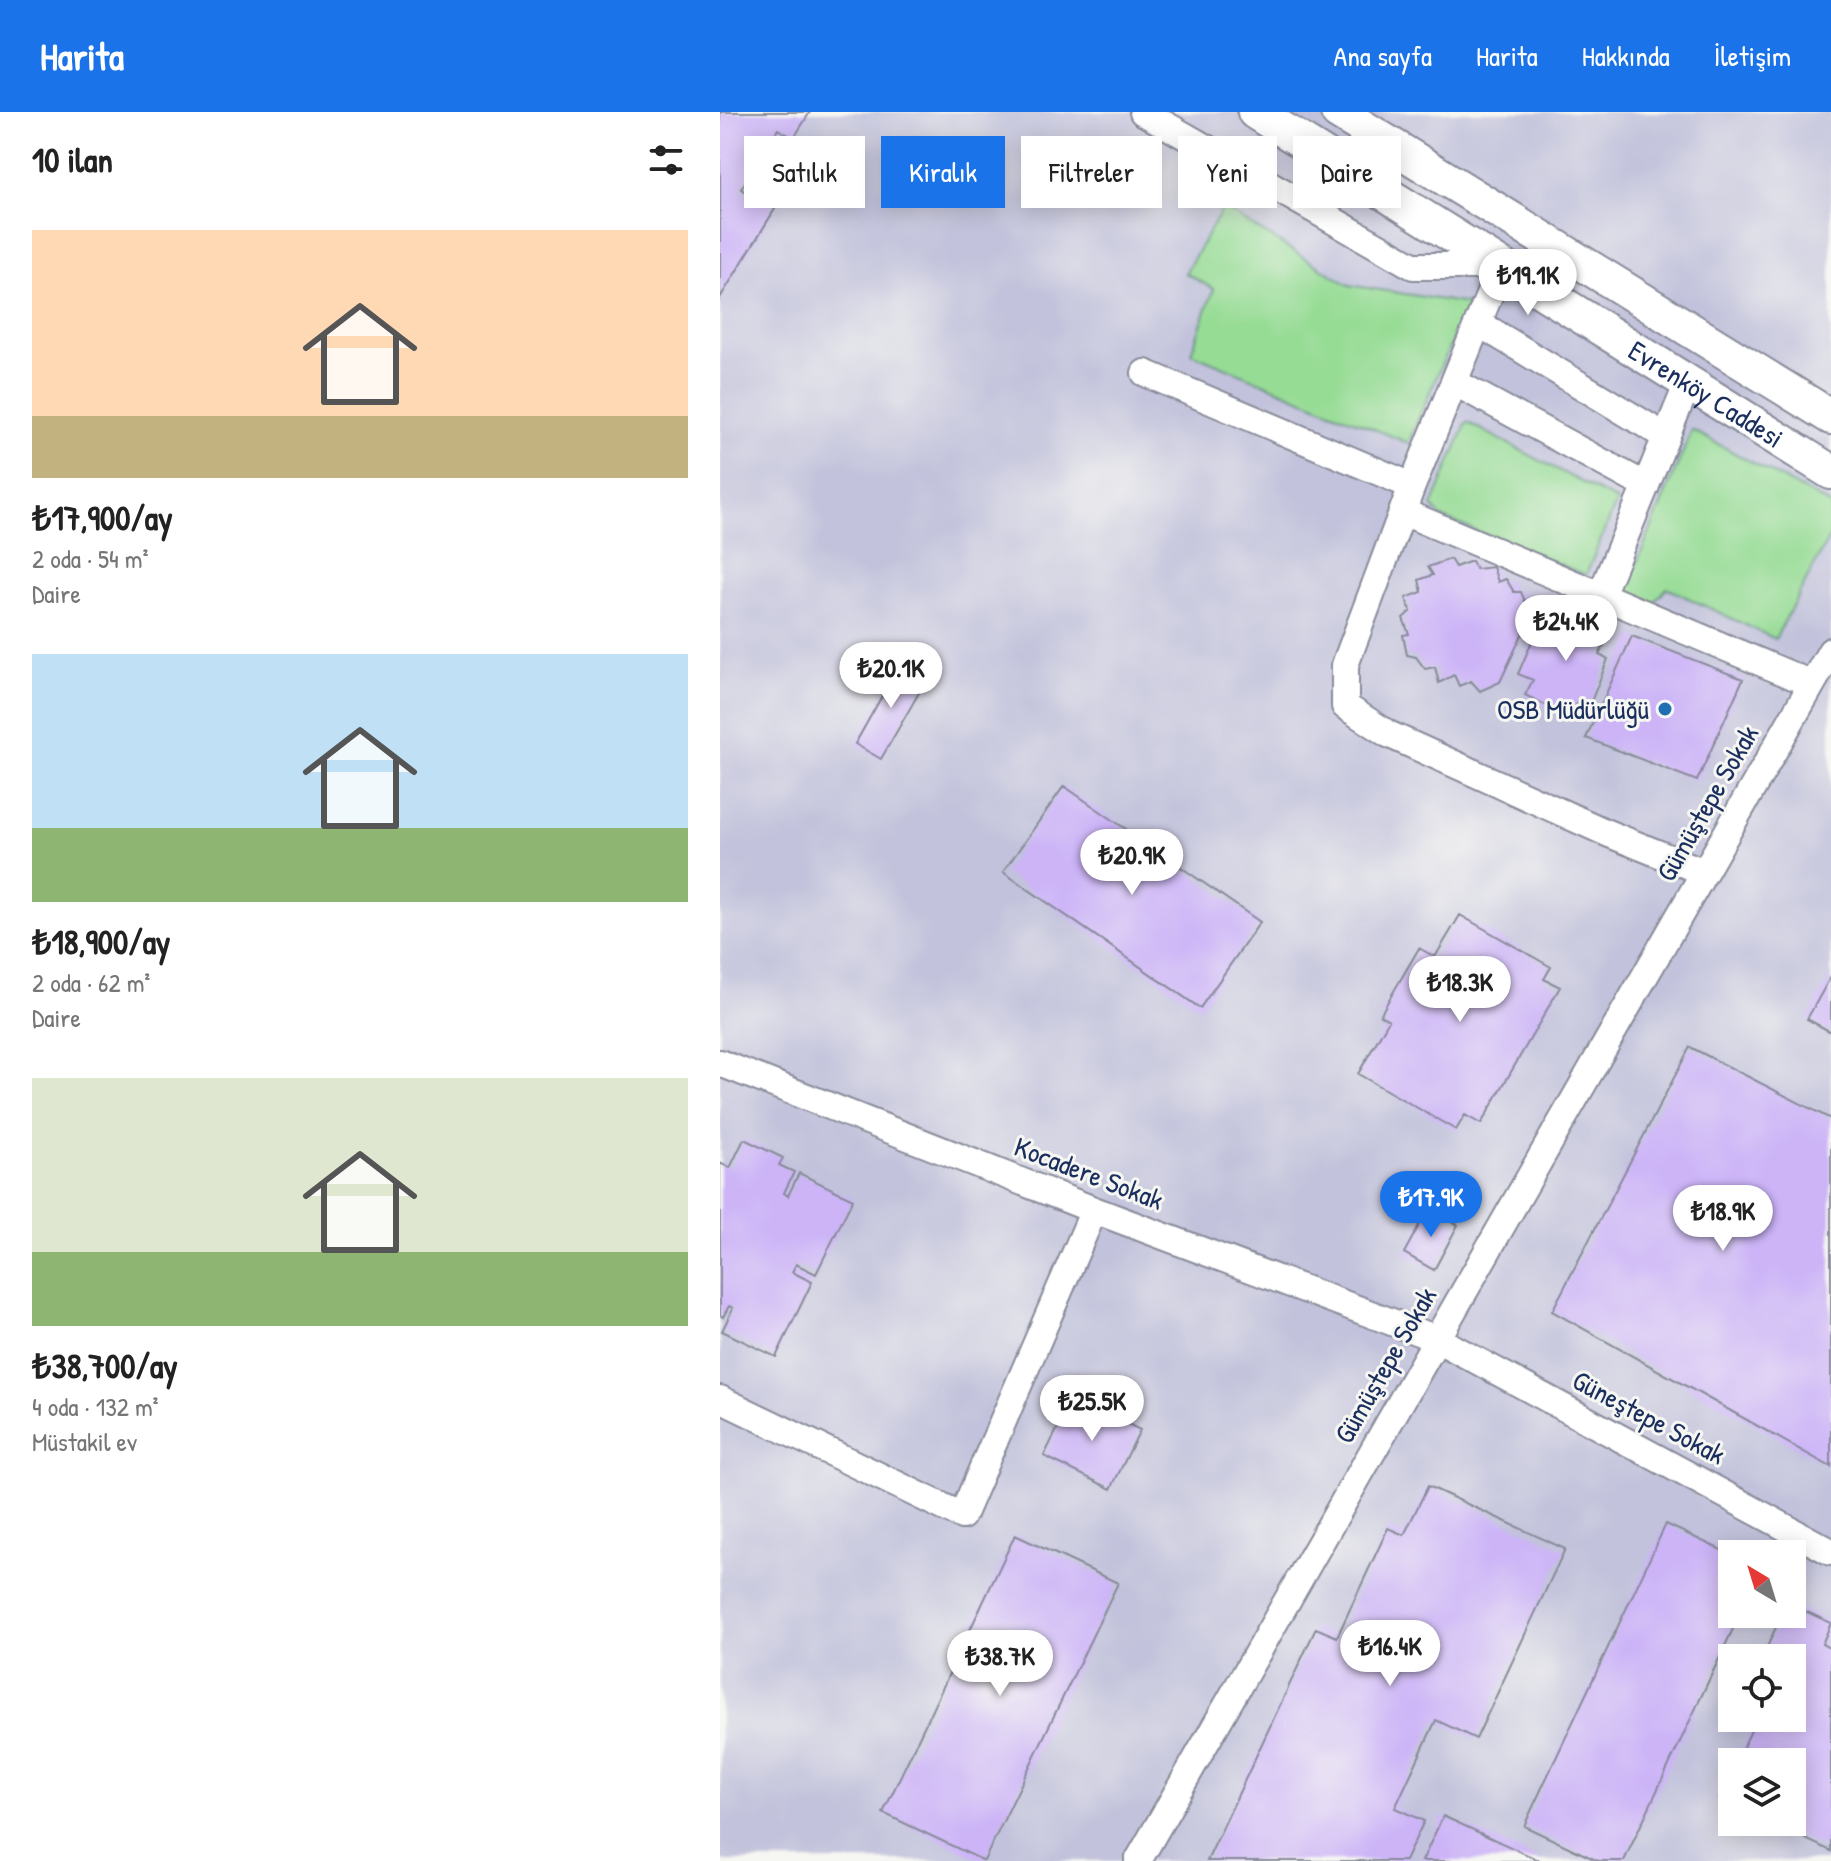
<!DOCTYPE html>
<html lang="tr">
<head>
<meta charset="utf-8">
<style>
  body { margin:0; font-family:"Patrick Hand",sans-serif; background:#f2f2f2; color:#222; height:100vh; display:flex; flex-direction:column; font-size:30px; white-space:nowrap }
  * { box-sizing:border-box; margin:0 }
  p { font-size:26px; color:#767676 }
  .icon { flex:none; width:44px; height:44px; fill:none; stroke:currentColor; stroke-width:2; stroke-linecap:round; stroke-linejoin:round }
  .map { position:relative; flex:1; overflow:hidden }
  .drawer { display:flex; flex-direction:column; background:#fff; width:720px }
  .drawer>* { flex:none }
  .hud { position:absolute; left:24px; top:24px; width:760px; height:72px; display:flex; gap:16px }
  .needle { width:52px; rotate:322deg }
  .buttons { position:absolute; left:998px; top:1428px; display:grid; gap:16px }
  .buttons a { display:grid; place-items:center; width:88px; height:88px; border-radius:0px; background:#fff; box-shadow:0 4px 20px #0003; font-size:40px }
  .price { position:absolute; translate:-50% -68px; padding:0 18px; border-radius:28px; background:#fff; color:#222; font-size:26px; line-height:52px; filter:drop-shadow(0 2px 4px #0008) }
  .price::after { content:''; position:absolute; left:50%; top:48px; width:24px; height:18px; margin-left:-12px; background:inherit; clip-path:polygon(0 0,100% 0,50% 100%) }
  .price.current { background:#1a73e8; color:#fff }
  ul { padding:0; list-style:none }
  li { display:grid; align-content:center; gap:16px; height:424px; padding:0 32px }
  li span { display:grid; place-items:center; height:248px; border-radius:0px; color:#555 }
  li>.icon { margin-inline-start:auto }
  span .icon { width:144px; height:144px; fill:#fffc; stroke-width:1 }
  li b { font-size:34px }
  h2 { display:flex; justify-content:space-between; align-items:center; height:96px; padding:0 32px; font-size:34px }
  .tag { padding:0 28px; border-radius:0px; background:#fff; box-shadow:0 4px 20px #0003; font-size:28px; line-height:72px }
  .tag.current { background:#1a73e8; color:#fff }
  header { display:flex; align-items:center; gap:48px; box-sizing:border-box; height:112px; padding:0 40px; background:#1a73e8; color:#fff }
  header strong { font-size:38px }
  nav { display:flex; gap:44px; margin-inline-start:auto; font-size:28px }
  main { display:flex; flex:1; min-height:0 }
  .map>svg:first-child { display:block }
  .industrial { fill:#c2c2dc; fill-rule:evenodd }
  .green { fill:#97dc95; stroke:#59867a; stroke-width:2 }
  .building { fill:#ccb4f7 }
  .lines { fill:none; stroke-linecap:round; stroke-linejoin:round }
  .minor-casing { stroke:#888b99; stroke-width:30 }
  .major-casing { stroke:#888b99; stroke-width:38 }
  .minor { stroke:#fff; stroke-width:26 }
  .major { stroke:#fff; stroke-width:34 }
  .poi-dot { fill:#1f6fb2; stroke:#f6f6f2; stroke-width:3 }
  .labels { text-anchor:middle; dominant-baseline:central; stroke-width:6; stroke-linejoin:round; paint-order:stroke }
  .street-label { font-size:28px; fill:#1b2f5e; stroke:#f6f6f2 }
  .poi-label { font-size:28px; fill:#1b2f5e; stroke:#f6f6f2; text-anchor:end }
</style>
</head>
<body>
<header>
<strong>Harita</strong>
<nav><a>Ana sayfa</a><a>Harita</a><a>Hakkında</a><a>İletişim</a></nav>
</header>
<main>
<section class="drawer">
<h2>10 ilan<svg class="icon" aria-label="filters" viewBox="0 0 24 24"><path d="M4 7h16M4 17h16"/><circle cx="9" cy="7" r="2"/><circle cx="15" cy="17" r="2"/></svg></h2>
<ul>
<li><span style="background:linear-gradient(#ffd9b3 75%,#c2b280 0)"><svg class="icon" aria-label="home" viewBox="0 0 24 24"><path d="M3 11l9-7 9 7M6 9v11h12V9"/></svg></span><div><b>₺17,900/ay</b><p>2 oda · 54 m²</p><p>Daire</p></div></li>
<li><span style="background:linear-gradient(#bfe0f5 70%,#8fb573 0)"><svg class="icon" aria-label="home" viewBox="0 0 24 24"><path d="M3 11l9-7 9 7M6 9v11h12V9"/></svg></span><div><b>₺18,900/ay</b><p>2 oda · 62 m²</p><p>Daire</p></div></li>
<li><span style="background:linear-gradient(#dfe7d0 70%,#8fb573 0)"><svg class="icon" aria-label="home" viewBox="0 0 24 24"><path d="M3 11l9-7 9 7M6 9v11h12V9"/></svg></span><div><b>₺38,700/ay</b><p>4 oda · 132 m²</p><p>Müstakil ev</p></div></li>
</ul>
</section>
<div class="map">
<svg width="1111" height="1749" viewBox="0 0 1111 1749">
  <rect width="100%" height="100%" fill="#f6f6f2"/>
  <filter id="ink" filterUnits="userSpaceOnUse"><feTurbulence type="fractalNoise" baseFrequency=".0125" numOctaves="2"/><feDisplacementMap in="SourceGraphic" scale="16" xChannelSelector="R" yChannelSelector="G"/><feConvolveMatrix kernelMatrix="1 2 1 2 8 2 1 2 1" color-interpolation-filters="sRGB"/></filter>
  <filter id="wash" filterUnits="userSpaceOnUse"><feTurbulence type="fractalNoise" baseFrequency=".006" numOctaves="4" result="noise"/><feDisplacementMap in="SourceGraphic" scale="32" xChannelSelector="R" yChannelSelector="G"/><feGaussianBlur stdDeviation="1.8" result="paint"/><feColorMatrix in="noise" values="0 0 0 0 0 0 0 0 0 0 0 0 0 0 0 0 0 1.4 0 .05"/><feComposite in="paint" operator="in"/></filter>
  <g filter="url(#wash)">
    <rect width="100%" height="100%" fill="#f4e7d4"/>
    <path class="industrial" d="M0,0H1111V1749H0ZM1012,1442H1072V1502H1012ZM1012,1546H1072V1606H1012ZM1012,1650H1072V1710H1012Z"/>
    <path class="green" d="M503,96L629,173L748,192L688,331L471,241L494,177L465,161Z
      M747,310L897,389L866,463L721,405L712,394Z
      M972,318L1111,393V422L1055,527L947,476L933,492L905,480Z"/>
    <g id="blocks">
      <path class="building" d="M0,0H90L74,26L58,17L21,77L55,97L0,186Z
        M730,447L735,455L752,449L756,457L773,455L778,470L786,467L794,480H801L811,503L780,570L760,579L751,569L739,574L734,563L719,571L715,555L705,557L696,545L687,543L683,523L689,522L683,506L691,499L686,486L702,480L699,468L713,463L708,455Z
        M865,496L884,507L875,523L888,526L879,543L888,547L870,592L858,588L852,606L805,583L813,568L798,562L818,515L833,522L841,504L856,511Z
        M912,524L1023,567L977,669L866,626Z
        M181,550L208,565L161,647L135,632Z
        M344,674L540,810L480,896L283,760Z
        M740,803L831,855L824,867L840,875L761,1012L745,1003L736,1018L638,962L669,908L660,903L699,836L715,845Z
        M1111,864V920L1087,907Z
        M970,935L1111,1007V1355L832,1199Z
        M24,1027L63,1046L59,1053L74,1060L64,1081L68,1084L79,1061L133,1087L96,1162L76,1152L72,1160L92,1170L56,1245L2,1219L13,1196L9,1194L3,1205L0,1203V1051L10,1056Z
        M708,1097L738,1113L714,1158L684,1141Z
        M353,1285L420,1318L391,1377L324,1344Z
        M708,1374L845,1437L756,1627L716,1608L675,1696L704,1709L685,1749H487L596,1516L617,1525L668,1416L684,1423Z
        M946,1412L1012,1443V1502H1020L904,1749H878L804,1714Z
        M295,1423L398,1471L264,1749L163,1701Z
        M1072,1493L1111,1511L1102,1532L1111,1537V1739L1049,1710H1072V1650H1016L1037,1606H1072V1546H1042L1062,1502H1072Z
        M1012,1659V1693L999,1687Z
        M723,1704L821,1749H702Z"/>
    </g>
  </g>
  <g filter="url(#ink)">
    <use href="#blocks" fill-opacity="0" stroke="#888b99" stroke-width="2"/>
    <g class="lines">
      <g class="minor-casing">
        <path id="minor" d="M423,0L693,154H781L692,374L625,553V594L668,622L887,721L984,760
          M758,211L946,325
          M425,261L692,374
          M734,270L926,374
          M683,400L1092,572
          M881,483L968,271
          M0,951L374,1098L717,1227L1111,1440
          M0,1287L242,1404L374,1098
          M418,1749L1111,539"/>
      </g>
      <g class="major-casing">
        <g id="major">
          <path id="s1" d="M535,0L1111,360"/>
          <path d="M618,0L1111,305"/>
        </g>
      </g>
      <use href="#minor" class="minor"/>
      <use href="#major" class="major"/>
    </g>
  </g>
  <circle class="poi-dot" cx="945" cy="597" r="8"/>
  <g class="labels">
    <g class="street-label">
      <text stroke="none"><textPath href="#s1" startOffset="532">Evrenköy Caddesi</textPath></text>
      <text transform="translate(987 691) rotate(-60)">Gümüştepe Sokak</text>
      <text transform="translate(369 1061) rotate(21)">Kocadere Sokak</text>
      <text transform="translate(665 1253) rotate(-60)">Gümüştepe Sokak</text>
      <text transform="translate(929 1305) rotate(28)">Güneştepe Sokak</text>
    </g>
    <g class="poi-label">
      <text x="929" y="597">OSB Müdürlüğü</text>
    </g>
  </g>
</svg>
<div class="buttons">
<a><svg class="needle" viewBox="-14 -14 28 28"><path d="M0-13l5 13h-10z" fill="#e53935"/><path d="M0 13l5-13h-10z" fill="#767676"/></svg></a>
<a><svg class="icon" aria-label="locate" viewBox="0 0 24 24"><circle cx="12" cy="12" r="6"/><path d="M12 2v4M12 18v4M2 12h4M18 12h4"/></svg></a>
<a><svg class="icon" aria-label="layers" viewBox="0 0 24 24"><path d="M12 4l9 5-9 5-9-5zM3 14l9 5 9-5"/></svg></a>
</div>
<b class="price" style="left:808px;top:205px">₺19.1K</b>
<b class="price" style="left:846px;top:551px">₺24.4K</b>
<b class="price" style="left:171px;top:598px">₺20.1K</b>
<b class="price" style="left:412px;top:785px">₺20.9K</b>
<b class="price" style="left:740px;top:912px">₺18.3K</b>
<b class="price current" style="left:711px;top:1127px">₺17.9K</b>
<b class="price" style="left:1003px;top:1141px">₺18.9K</b>
<b class="price" style="left:372px;top:1331px">₺25.5K</b>
<b class="price" style="left:670px;top:1576px">₺16.4K</b>
<b class="price" style="left:280px;top:1586px">₺38.7K</b>
<div class="hud">
<a class="tag">Satılık</a>
<a class="tag current">Kiralık</a>
<a class="tag">Filtreler</a>
<a class="tag">Yeni</a>
<a class="tag">Daire</a>
</div>
</div>
</main>
</body>
</html>
